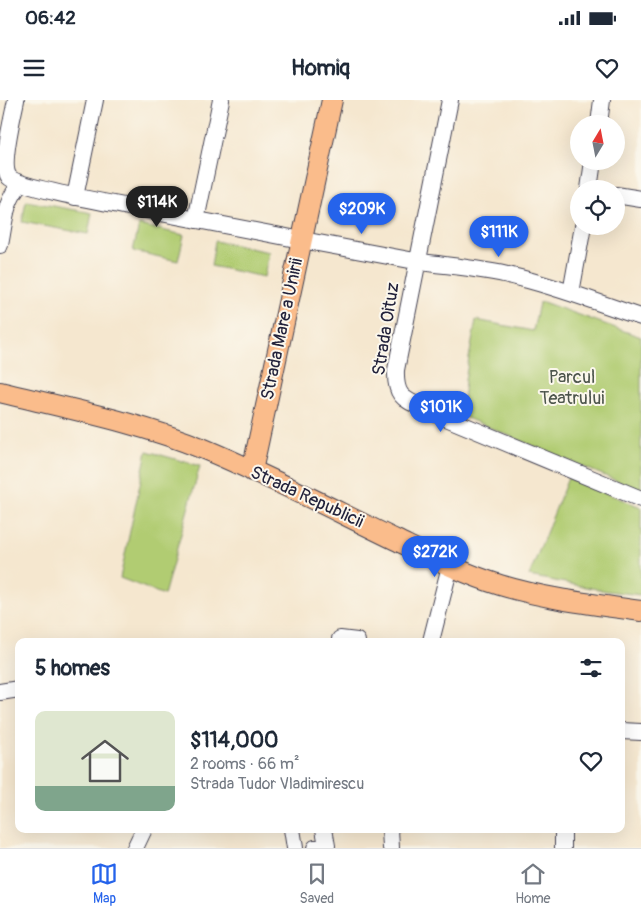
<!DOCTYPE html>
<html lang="en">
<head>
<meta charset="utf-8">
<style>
  body { margin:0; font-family:Pangolin,sans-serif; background:#f2f2f3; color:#1f2937; height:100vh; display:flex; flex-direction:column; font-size:19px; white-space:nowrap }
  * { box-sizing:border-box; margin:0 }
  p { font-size:16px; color:#747a83 }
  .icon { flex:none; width:28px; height:28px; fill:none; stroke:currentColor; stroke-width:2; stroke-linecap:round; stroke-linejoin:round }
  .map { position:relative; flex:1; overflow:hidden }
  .side { position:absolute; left:15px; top:538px; width:610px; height:195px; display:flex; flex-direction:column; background:#fff; border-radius:10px; box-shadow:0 5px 20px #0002 }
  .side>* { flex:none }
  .needle { width:32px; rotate:10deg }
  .controls { position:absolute; left:570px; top:15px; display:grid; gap:10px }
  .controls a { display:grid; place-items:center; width:55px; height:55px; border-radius:50%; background:#fff; box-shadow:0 5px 20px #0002; font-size:25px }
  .price { position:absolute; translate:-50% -42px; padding:0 11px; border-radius:18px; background:#2563eb; color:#fff; font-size:16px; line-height:32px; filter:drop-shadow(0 1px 2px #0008) }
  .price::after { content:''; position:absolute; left:50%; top:30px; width:15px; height:11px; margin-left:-8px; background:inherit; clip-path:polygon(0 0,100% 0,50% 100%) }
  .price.active { background:#222; color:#fff }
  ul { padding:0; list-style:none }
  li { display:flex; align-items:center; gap:15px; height:125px; padding:0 20px }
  li span { display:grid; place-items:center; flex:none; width:140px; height:100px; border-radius:10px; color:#555 }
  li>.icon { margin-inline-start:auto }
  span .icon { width:60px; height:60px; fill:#fffc; stroke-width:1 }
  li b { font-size:21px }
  h2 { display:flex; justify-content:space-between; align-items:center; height:60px; padding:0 20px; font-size:21px }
  .status { display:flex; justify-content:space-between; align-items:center; height:35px; padding:0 25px; background:#fff; direction:ltr }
  .status svg { height:14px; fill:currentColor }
  header { display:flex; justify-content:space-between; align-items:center; height:65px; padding:0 20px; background:#fff; font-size:22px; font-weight:800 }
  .tab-bar { display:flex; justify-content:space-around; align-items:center; height:70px; border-top:1px solid #e0e1e3; background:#fff; font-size:14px; color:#747a83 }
  .tab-bar a { display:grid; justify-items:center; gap:2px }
  .tab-bar .active { color:#2563eb }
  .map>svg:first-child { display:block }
  .green { fill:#b1cc72; stroke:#6a7756 }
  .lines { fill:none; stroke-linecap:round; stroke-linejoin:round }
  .minor-casing { stroke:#424051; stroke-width:18 }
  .major-casing { stroke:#424051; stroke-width:22 }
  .minor { stroke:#fff; stroke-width:16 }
  .major { stroke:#fabc8b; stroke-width:20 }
  .labels { text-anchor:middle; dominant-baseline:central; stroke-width:4; stroke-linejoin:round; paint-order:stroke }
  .street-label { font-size:18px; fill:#22223b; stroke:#fbf7ec }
  .park-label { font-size:18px; fill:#4d554c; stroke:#fbf7ec }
</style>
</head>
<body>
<div class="status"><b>06:42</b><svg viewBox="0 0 49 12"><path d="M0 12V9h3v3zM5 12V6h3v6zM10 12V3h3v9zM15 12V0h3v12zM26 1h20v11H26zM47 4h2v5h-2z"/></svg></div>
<header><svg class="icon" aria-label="menu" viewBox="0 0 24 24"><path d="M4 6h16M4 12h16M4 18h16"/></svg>Homiq<svg class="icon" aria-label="heart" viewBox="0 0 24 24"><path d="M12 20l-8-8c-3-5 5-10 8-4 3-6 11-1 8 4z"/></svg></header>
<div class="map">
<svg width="641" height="748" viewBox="0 0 641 748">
  <rect width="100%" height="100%" fill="#fbf7ec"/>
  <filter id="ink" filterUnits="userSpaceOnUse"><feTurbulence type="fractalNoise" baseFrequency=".02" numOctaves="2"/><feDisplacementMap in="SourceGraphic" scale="10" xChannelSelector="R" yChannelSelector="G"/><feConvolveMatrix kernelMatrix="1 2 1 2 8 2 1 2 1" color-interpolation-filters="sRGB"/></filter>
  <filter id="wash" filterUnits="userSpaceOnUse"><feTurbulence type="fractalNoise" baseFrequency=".0096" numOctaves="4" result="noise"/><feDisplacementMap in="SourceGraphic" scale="20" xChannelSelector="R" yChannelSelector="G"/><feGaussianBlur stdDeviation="1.12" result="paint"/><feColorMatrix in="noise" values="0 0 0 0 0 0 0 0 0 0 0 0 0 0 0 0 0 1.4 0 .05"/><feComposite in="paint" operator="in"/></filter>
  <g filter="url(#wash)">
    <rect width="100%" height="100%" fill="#f5e7cf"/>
    <path class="green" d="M26,101L92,113L88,134L22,122Z
      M139,125L184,135L178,161L133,151Z
      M215,141L269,152L264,177L211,166Z
      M543,202L641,237V391L462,316L465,280L476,220L533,231L539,203Z
      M147,351L200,366L164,495L120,478Z
      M568,378L641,407V495L607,491L529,476Z"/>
  </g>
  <g filter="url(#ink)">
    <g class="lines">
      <g class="minor-casing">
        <path id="minor" d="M16,0C13,16 0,65 9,77C19,88 120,105 140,109C232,127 323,144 415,161C447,166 480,168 512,176C556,186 598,203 641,217
          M450,0L396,270C395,298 404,299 427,310L641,399
          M599,24L602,0
          M589,89L593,61
          M616,95L641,99
          M75,97L95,0
          M196,120L221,0
          M0,145C5,121 4,103 21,83
          M571,193L583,126
          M340,541V539L357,541
          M431,541L450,466
          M0,592L19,589
          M621,631L641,632
          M292,729L295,748
          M390,729L391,748
          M135,748L144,729
          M315,748L327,746L324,729
          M563,748V729"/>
      </g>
      <g class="major-casing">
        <path id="major" d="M0,292C69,309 138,322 204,349C269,376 332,409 396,440C429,456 464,474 500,485C546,499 593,504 641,511
          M252,371L332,0"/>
      </g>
      <use href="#minor" class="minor"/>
      <use href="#major" class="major"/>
    </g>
  </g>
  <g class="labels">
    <g class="street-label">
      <text transform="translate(282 229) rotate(-78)">Strada Mare a Unirii</text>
      <text transform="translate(386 229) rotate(-81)">Strada Oituz</text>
      <text transform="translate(307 397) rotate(25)">Strada Republicii</text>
    </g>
    <g class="park-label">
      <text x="572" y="277">Parcul<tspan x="572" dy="21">Teatrului</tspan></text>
    </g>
  </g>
</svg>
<div class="controls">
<a><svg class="needle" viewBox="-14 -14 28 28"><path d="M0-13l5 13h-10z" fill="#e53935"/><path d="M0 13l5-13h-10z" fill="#747a83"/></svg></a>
<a><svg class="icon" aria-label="locate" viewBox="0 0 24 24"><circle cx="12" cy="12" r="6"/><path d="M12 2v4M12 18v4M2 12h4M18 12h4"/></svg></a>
</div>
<b class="price active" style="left:157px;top:128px">$114K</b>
<b class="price" style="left:362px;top:135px">$209K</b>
<b class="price" style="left:499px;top:158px">$111K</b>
<b class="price" style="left:441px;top:333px">$101K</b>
<b class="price" style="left:435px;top:478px">$272K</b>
<section class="side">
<h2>5 homes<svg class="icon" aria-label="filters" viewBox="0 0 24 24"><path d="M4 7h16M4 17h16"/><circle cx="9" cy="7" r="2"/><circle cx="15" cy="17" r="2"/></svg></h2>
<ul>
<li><span style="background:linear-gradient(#dfe7d0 75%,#7fa58c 0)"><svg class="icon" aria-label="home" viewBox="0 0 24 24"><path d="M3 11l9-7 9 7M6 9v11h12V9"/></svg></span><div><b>$114,000</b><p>2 rooms · 66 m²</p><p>Strada Tudor Vladimirescu</p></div><svg class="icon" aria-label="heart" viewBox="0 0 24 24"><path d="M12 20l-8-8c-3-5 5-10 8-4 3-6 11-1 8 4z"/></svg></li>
</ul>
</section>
</div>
<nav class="tab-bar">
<a class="active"><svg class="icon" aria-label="map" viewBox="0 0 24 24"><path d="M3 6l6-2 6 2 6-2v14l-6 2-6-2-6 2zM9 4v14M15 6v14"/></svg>Map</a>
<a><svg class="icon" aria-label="saved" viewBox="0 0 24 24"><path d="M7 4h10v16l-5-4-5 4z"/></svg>Saved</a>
<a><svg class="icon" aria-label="home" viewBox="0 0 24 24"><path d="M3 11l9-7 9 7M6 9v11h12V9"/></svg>Home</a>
</nav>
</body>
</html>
